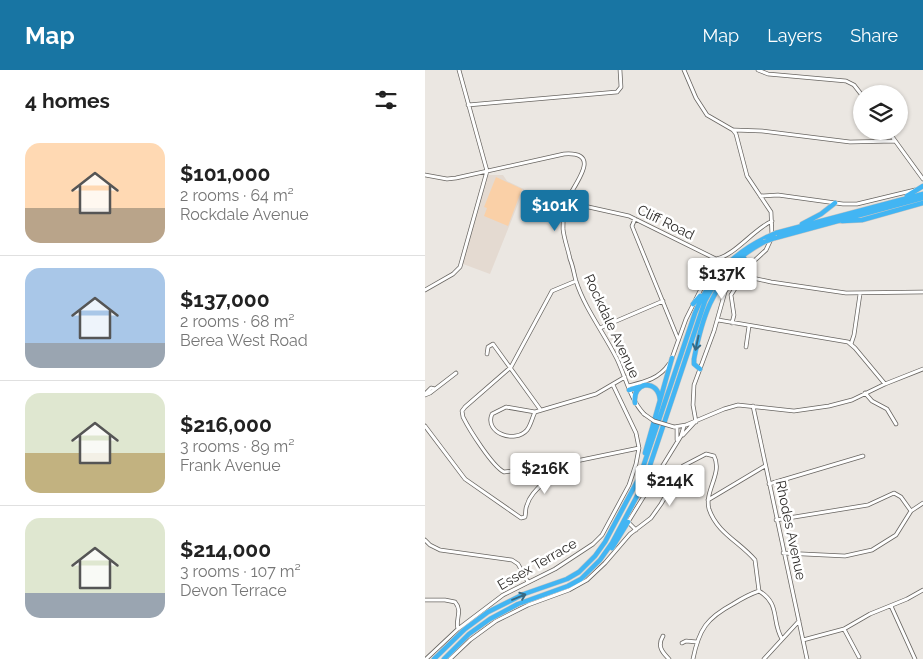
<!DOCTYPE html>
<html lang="en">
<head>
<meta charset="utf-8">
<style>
  body { margin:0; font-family:Raleway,sans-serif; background:#f2f2f2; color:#222; height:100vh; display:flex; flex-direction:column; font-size:19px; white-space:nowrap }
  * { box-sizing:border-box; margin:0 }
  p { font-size:16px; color:#767676 }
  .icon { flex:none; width:28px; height:28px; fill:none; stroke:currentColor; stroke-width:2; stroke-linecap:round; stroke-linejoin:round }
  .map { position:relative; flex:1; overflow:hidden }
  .side { display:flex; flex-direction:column; background:#fff; width:425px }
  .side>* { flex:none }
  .fabs { position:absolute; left:428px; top:15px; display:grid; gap:10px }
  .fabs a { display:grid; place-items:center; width:55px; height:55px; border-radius:50%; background:#fff; box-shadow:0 1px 4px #0004; font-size:25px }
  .price { position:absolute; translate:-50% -42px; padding:0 11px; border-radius:5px; background:#fff; color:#222; font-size:16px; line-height:32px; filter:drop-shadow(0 1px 2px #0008) }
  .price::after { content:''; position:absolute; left:50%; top:30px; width:15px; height:11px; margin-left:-8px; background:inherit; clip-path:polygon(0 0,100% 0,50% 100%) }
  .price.selected { background:#1875a3; color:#fff }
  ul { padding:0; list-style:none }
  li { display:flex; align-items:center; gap:15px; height:125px; padding:0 25px }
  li+li { border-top:1px solid #e0e0e0 }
  li span { display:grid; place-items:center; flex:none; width:140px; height:100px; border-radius:15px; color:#555 }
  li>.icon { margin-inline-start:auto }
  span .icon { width:60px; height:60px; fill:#fffc; stroke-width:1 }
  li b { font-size:21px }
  h2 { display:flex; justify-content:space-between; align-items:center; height:60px; padding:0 25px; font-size:21px }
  header { display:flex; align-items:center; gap:30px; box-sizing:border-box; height:70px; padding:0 25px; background:#1875a3; color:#fff }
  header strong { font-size:24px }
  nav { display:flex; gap:28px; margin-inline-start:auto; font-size:18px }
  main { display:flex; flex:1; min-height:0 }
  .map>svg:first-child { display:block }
  .built { fill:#e4dad1 }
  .green { fill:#fad0a7 }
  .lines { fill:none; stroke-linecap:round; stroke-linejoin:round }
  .minor-casing { stroke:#686561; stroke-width:4.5 }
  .highway-casing { stroke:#c4c4c3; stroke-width:5.5 }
  .minor { stroke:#fff; stroke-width:3 }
  .highway { stroke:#42b5f3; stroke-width:4.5 }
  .minor-bridge-casing { stroke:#686561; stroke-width:4.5; stroke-linecap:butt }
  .highway-bridge-casing { stroke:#c4c4c3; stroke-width:5.5; stroke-linecap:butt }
  .minor-bridge { stroke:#fff; stroke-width:3 }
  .highway-bridge { stroke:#42b5f3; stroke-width:4.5 }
  .oneway { stroke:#366984 }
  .labels { text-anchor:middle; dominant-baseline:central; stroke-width:5; stroke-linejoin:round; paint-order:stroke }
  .street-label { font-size:14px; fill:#2d2b29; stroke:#fff }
</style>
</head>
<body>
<header>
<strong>Map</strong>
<nav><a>Map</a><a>Layers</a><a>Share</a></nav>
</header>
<main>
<section class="side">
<h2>4 homes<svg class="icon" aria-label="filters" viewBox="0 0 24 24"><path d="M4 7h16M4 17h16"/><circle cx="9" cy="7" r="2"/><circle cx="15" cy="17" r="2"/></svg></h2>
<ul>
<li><span style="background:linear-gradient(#ffd9b3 65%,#b9a48a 0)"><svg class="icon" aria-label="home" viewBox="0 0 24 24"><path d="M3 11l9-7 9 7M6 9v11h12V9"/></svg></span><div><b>$101,000</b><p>2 rooms · 64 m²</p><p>Rockdale Avenue</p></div></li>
<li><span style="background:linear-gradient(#a9c7e8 75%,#9aa5b1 0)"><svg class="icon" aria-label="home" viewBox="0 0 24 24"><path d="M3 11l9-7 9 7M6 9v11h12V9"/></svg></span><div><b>$137,000</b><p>2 rooms · 68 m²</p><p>Berea West Road</p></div></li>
<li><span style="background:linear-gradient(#dfe7d0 60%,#c2b280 0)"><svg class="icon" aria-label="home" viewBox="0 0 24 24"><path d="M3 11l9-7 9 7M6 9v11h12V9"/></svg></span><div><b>$216,000</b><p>3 rooms · 89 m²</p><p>Frank Avenue</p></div></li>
<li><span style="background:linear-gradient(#dfe7d0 75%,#9aa5b1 0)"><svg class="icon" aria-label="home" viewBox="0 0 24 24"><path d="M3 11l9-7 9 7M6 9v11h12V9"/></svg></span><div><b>$214,000</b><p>3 rooms · 107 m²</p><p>Devon Terrace</p></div></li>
</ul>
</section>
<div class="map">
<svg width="498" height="589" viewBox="0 0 498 589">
  <rect width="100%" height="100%" fill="#ebe7e2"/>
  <path class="built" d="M63,105H78L82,111L99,119L65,204L38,194Z"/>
  <path class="green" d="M71,107L97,119L83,156L59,146L62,138L59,137Z"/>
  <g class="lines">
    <g class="minor-casing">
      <path id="minor" d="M34,0L62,101
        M259,0L271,28L282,45L308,60L311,64L322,106L346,142L347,167L341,180L305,213L300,222L289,261L269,315L268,335L271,352
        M333,0L343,4L421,11L429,15L436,24
        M43,35L192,22L196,17L195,0
        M309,60L337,61L425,72L470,71
        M463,61L498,109
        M0,105L22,109L31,108L139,84C180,81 147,117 141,132C138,141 138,150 138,159C139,169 143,179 145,189C148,196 149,204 151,211C160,239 179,263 192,289C201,308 205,329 219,344
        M335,126L353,125L418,134H432L490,120
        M141,132L204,146L291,189C309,186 329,159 347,151
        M210,149L207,156L209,161L253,269
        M314,205L346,212L421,223L498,222
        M151,211L127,221L86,297L40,337L37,341L38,347C44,359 67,396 79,402L132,395L214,378
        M0,220L28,204L35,197L62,101
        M293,250L423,272L430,278L460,314
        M307,253L309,245L306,225L311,217
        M175,258L238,231
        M426,274L429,265L435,224
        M321,277L324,256
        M62,284L63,277L68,274L115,339
        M247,288L261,249L291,189
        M203,316C219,312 234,309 244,294
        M440,323L447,331L462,339L471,354
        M0,324L6,318L10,319
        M0,325L5,323L31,303
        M328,336L382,589
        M81,337L110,342C107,348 106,355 102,360C90,374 59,363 67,344Z
        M110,342L171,324L200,307
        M0,356L40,409L96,448L100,447C101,443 100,439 102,435C106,420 125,410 132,396
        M249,357L261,355L299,339L313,335L369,341L404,336L427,330L460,314L498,299
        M252,357V370
        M258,365L269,353
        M344,414L438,386
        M283,430L340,396
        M351,450L443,435L469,423L476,427L486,441
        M211,460L203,452L256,366L259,356
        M0,470L5,475L15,480L87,490L93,494L103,512
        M358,483L420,486L447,480L471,465L486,441L498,433
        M334,521C356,534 346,551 357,569
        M0,530H20L30,532C38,541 30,549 33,559
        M466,536L490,589
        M419,559L434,587
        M238,566C232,576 237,582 244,589
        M378,570L419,559L445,544L482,529L498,520
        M257,573L261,571L272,572
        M1,589L33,559L78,525L130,499L168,474L177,465L204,415L211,394L214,378L211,363L188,315
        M25,589L45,570L71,551L103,535L144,520L162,510L180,493L205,464L226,448L236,434L258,396L281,384L289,386C298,403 279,421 284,439C292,463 315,472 330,490L334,521
        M268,589C274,559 282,548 308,534C316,529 325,524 334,521
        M339,589L374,551"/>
    </g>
    <g class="highway-casing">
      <path id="highway" d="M482,126L498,116
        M417,151L437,150L498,133
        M377,154L396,144L410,133
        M351,163L498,124
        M350,168L498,128
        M268,234L275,226
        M275,299L269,294V289C277,248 287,216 319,188
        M204,320L214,317
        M210,333C209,325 211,318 220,315C229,315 234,320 235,330
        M220,383L247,288
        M187,478L203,452
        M9,589L40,559L63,542L99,524L142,509L154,502L170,486L180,472L215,406L270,243C284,208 308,183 342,167
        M19,589L44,564L65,549L93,534L143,516L156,509L175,490L187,473L219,413L280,231C293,205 313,186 339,172"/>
    </g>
    <use href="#minor" class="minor"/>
    <use href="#highway" class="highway"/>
    <g class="minor-bridge-casing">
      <path id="minor-bridge" d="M219,344L229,351L249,357"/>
    </g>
    <g class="highway-bridge-casing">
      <path id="highway-bridge" d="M342,167L351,163
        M339,172L350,168"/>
    </g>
    <use href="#minor-bridge" class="minor-bridge"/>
    <use href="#highway-bridge" class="highway-bridge"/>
  </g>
  <defs><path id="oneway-shaft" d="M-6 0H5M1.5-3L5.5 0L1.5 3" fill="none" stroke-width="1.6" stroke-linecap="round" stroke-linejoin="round" transform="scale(1.25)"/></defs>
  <g class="oneway">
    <use href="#oneway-shaft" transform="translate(272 273) rotate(102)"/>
    <use href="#oneway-shaft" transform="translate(94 527) rotate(-22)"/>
  </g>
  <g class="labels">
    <g class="street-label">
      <text transform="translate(241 152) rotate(26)">Cliff Road</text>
      <text transform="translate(187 256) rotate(65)">Rockdale Avenue</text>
      <text transform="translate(366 460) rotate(78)">Rhodes Avenue</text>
      <text transform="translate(112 494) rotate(-30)">Essex Terrace</text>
    </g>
  </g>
</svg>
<div class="fabs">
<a><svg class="icon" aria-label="layers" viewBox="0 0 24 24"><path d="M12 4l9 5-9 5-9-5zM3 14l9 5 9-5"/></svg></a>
</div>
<b class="price selected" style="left:130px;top:162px">$101K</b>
<b class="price" style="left:297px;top:230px">$137K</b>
<b class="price" style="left:120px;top:425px">$216K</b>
<b class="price" style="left:245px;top:437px">$214K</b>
</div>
</main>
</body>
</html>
